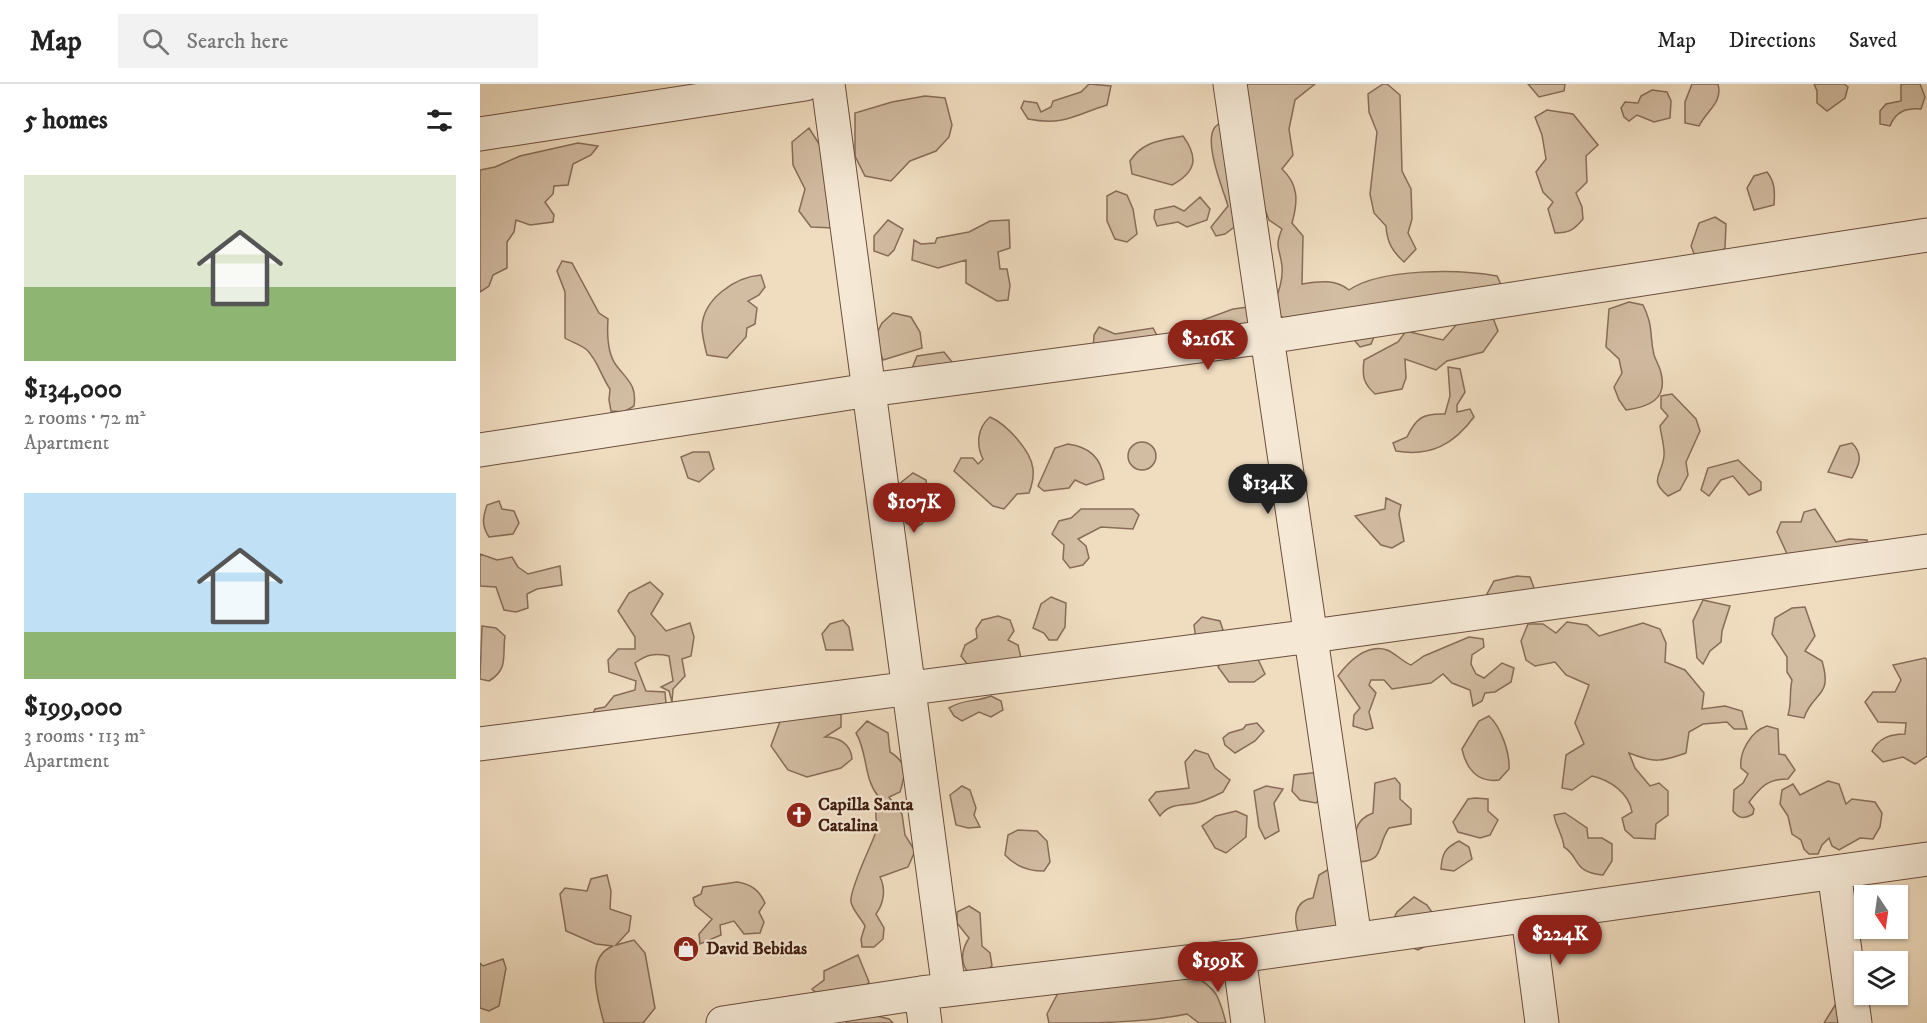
<!DOCTYPE html>
<html lang="en">
<head>
<meta charset="utf-8">
<style>
  body { margin:0; font-family:"IM FELL DW Pica",serif; background:#f2f2f2; color:#222; height:100vh; display:flex; flex-direction:column; font-size:22px; white-space:nowrap }
  * { box-sizing:border-box; margin:0 }
  p { font-size:20px; color:#767676 }
  .icon { flex:none; width:33px; height:33px; fill:none; stroke:currentColor; stroke-width:2; stroke-linecap:round; stroke-linejoin:round }
  .map { position:relative; flex:1; overflow:hidden }
  .drawer { display:flex; flex-direction:column; background:#fff; width:480px }
  .drawer>* { flex:none }
  .needle { width:39px; rotate:167deg }
  .tools { position:absolute; left:1374px; top:801px; display:grid; gap:12px }
  .tools a { display:grid; place-items:center; width:54px; height:54px; border-radius:0px; background:#fff; box-shadow:0 2px 4px #0004; font-size:30px }
  .price { position:absolute; translate:-50% -51px; padding:0 14px; border-radius:21px; background:#8f2418; color:#fff; font-size:20px; line-height:39px; filter:drop-shadow(0 2px 3px #0008) }
  .price::after { content:''; position:absolute; left:50%; top:36px; width:18px; height:14px; margin-left:-9px; background:inherit; clip-path:polygon(0 0,100% 0,50% 100%) }
  .price.on { background:#222; color:#fff }
  ul { padding:0; list-style:none }
  li { display:grid; align-content:center; gap:12px; height:318px; padding:0 24px }
  li span { display:grid; place-items:center; height:186px; border-radius:0px; color:#555 }
  li>.icon { margin-inline-start:auto }
  span .icon { width:108px; height:108px; fill:#fffc; stroke-width:1 }
  li b { font-size:26px }
  h2 { display:flex; justify-content:space-between; align-items:center; height:72px; padding:0 24px; font-size:26px }
  header { display:flex; align-items:center; gap:36px; box-sizing:border-box; height:84px; padding:0 30px; background:#fff; border-bottom:2px solid #e0e0e0 }
  header strong { font-size:28px }
  nav { display:flex; gap:33px; margin-inline-start:auto; font-size:21px }
  .search { width:420px; height:54px; background:#f2f2f2; display:flex; align-items:center; gap:15px; box-sizing:border-box; padding:0 21px; border-radius:0px; color:#767676; font-size:22px }
  main { display:flex; flex:1; min-height:0 }
  .map>svg:first-child { display:block }
  .green { fill:#d2bca2; stroke:#886c59; stroke-width:1.5 }
  .lines { fill:none; stroke-linecap:round; stroke-linejoin:round }
  .minor-casing { stroke:#6b4d3c; stroke-width:35 }
  .minor { stroke:#f5e9d6; stroke-width:33 }
  .labels { text-anchor:middle; dominant-baseline:central; stroke-width:4.5; stroke-linejoin:round; paint-order:stroke }
  .poi-label { font-size:18px; font-weight:bold; fill:#3f1d10; stroke:#f5e9d6; text-anchor:start }
</style>
</head>
<body>
<header>
<strong>Map</strong>
<div class="search"><svg class="icon" aria-label="search" viewBox="0 0 24 24"><circle cx="10" cy="10" r="6"/><path d="M15 15l6 6"/></svg>Search here</div>
<nav><a>Map</a><a>Directions</a><a>Saved</a></nav>
</header>
<main>
<section class="drawer">
<h2>5 homes<svg class="icon" aria-label="filters" viewBox="0 0 24 24"><path d="M4 7h16M4 17h16"/><circle cx="9" cy="7" r="2"/><circle cx="15" cy="17" r="2"/></svg></h2>
<ul>
<li><span style="background:linear-gradient(#dfe7d0 60%,#8fb573 0)"><svg class="icon" aria-label="home" viewBox="0 0 24 24"><path d="M3 11l9-7 9 7M6 9v11h12V9"/></svg></span><div><b>$134,000</b><p>2 rooms · 72 m²</p><p>Apartment</p></div></li>
<li><span style="background:linear-gradient(#bfe0f5 75%,#8fb573 0)"><svg class="icon" aria-label="home" viewBox="0 0 24 24"><path d="M3 11l9-7 9 7M6 9v11h12V9"/></svg></span><div><b>$199,000</b><p>3 rooms · 113 m²</p><p>Apartment</p></div></li>
</ul>
</section>
<div class="map">
<svg width="1447" height="939" viewBox="0 0 1447 939">
  <rect width="100%" height="100%" fill="#f0ddc0"/>
  <filter id="stains"><feTurbulence type="fractalNoise" baseFrequency=".00333" numOctaves="4"/><feColorMatrix values="0 0 0 0 .2 0 0 0 0 .09 0 0 0 0 .02 0 0 0 .5 -.17"/></filter>
  <radialGradient id="worn" r=".72"><stop offset=".6" stop-color="#630" stop-opacity="0"/><stop offset="1" stop-color="#630" stop-opacity=".3"/></radialGradient>
  <path class="green" d="M609,0L631,2L627,21C595,31 584,42 548,35L541,24L544,17L557,19L561,28L571,23L573,17L601,8Z
    M740,0H835L815,16L809,45L813,71L802,85C819,101 818,118 812,139L823,152L822,200C839,197 856,195 869,206C901,184 980,185 1017,192L1024,207L896,248L891,260L880,263L869,250L817,241L800,232L794,219C799,208 803,194 802,182C800,164 794,164 802,145L789,136L781,115L757,141L745,150L736,152L731,143L748,122C743,105 723,58 735,43C738,40 743,37 747,34Z
    M903,0H907L920,11L922,87L931,105L932,135L928,149L936,165L924,178C912,167 907,158 906,142L894,129L890,110L897,48L889,28L888,10Z
    M1048,0H1085L1084,7L1059,13Z
    M1212,0H1238C1243,19 1227,26 1219,42L1205,39V18Z
    M1334,0H1364L1368,3L1365,14L1347,27L1337,19V7Z
    M1421,0H1440L1445,13L1441,25C1426,24 1416,27 1410,42L1400,40V27L1406,20L1421,17Z
    M1172,6L1187,8L1191,17L1190,34L1174,38L1157,31L1149,37L1144,33L1141,24L1145,18L1158,19L1161,12Z
    M445,12L465,14L472,41L469,53L456,67L430,77L411,97L385,92L375,72V29L412,18Z
    M1067,26L1093,30L1118,61L1106,72L1107,98L1096,109L1102,123L1103,135C1094,146 1089,149 1075,149L1068,125L1073,118L1063,108L1056,88L1066,75L1062,51L1055,33Z
    M329,44L341,63L353,144L331,143L319,127L325,105L313,81L312,58Z
    M703,52C719,74 716,88 692,101L652,90L650,77C663,57 680,57 703,52Z
    M98,59L118,62L111,71L93,80L88,101L74,102L73,110L65,118L74,131L73,138L50,141L36,136L34,148L27,158V184L13,191L9,202L0,208V86L15,83L40,72Z
    M1287,88C1295,98 1295,108 1294,121L1274,126L1267,104L1274,92Z
    M636,107L647,111L653,125L657,150L647,158L635,155L627,137V112Z
    M720,113L730,125L727,136L707,143L698,138L677,142L674,134L675,126L694,122L704,127Z
    M1235,133L1246,140L1245,164L1231,177L1215,172L1211,162L1219,139Z
    M408,136L423,145L414,166L408,172L394,167V152Z
    M529,136L530,164L518,168L520,185H527L530,201L528,216L517,217L486,199V176L458,184L432,176L434,156L441,160L455,159L457,154L489,148L510,137Z
    M82,177L92,179L119,229L128,235C127,250 127,269 136,281C148,297 157,301 154,322L144,328L131,327L129,316L130,305C121,292 118,277 107,266C102,261 91,258 85,254V208L77,187Z
    M281,191L285,203L279,211L268,217L277,224L275,240L267,244L266,253L247,274L227,271C225,263 222,252 222,243C223,215 255,193 281,191Z
    M1149,218L1163,221C1174,244 1169,249 1174,271C1176,277 1180,283 1181,289C1188,316 1168,323 1146,326L1139,316L1134,303L1142,289L1139,275L1126,263L1129,225Z
    M768,223L773,241L695,256L701,244L753,225Z
    M413,229L431,233L440,248L442,264L403,276L395,253L402,239Z
    M994,233L1013,234L1018,247L1003,268L967,277L956,286L925,275L926,294L922,305L895,310C883,299 882,292 884,276L918,258L926,247L963,256L976,241Z
    M619,243L635,250L673,244L679,255L613,267L614,251Z
    M464,268L477,284L431,287L437,272Z
    M968,283L980,285L985,308L977,321V328L990,325L994,333C974,360 951,373 916,367L913,359L927,353C936,334 943,329 965,330L970,312Z
    M1192,310L1216,335L1220,347L1206,378L1208,391L1200,406L1188,412C1168,395 1182,392 1184,372C1185,363 1181,351 1180,342L1188,332L1181,324V312Z
    M510,333C526,340 551,366 553,385C554,393 552,401 549,409L537,410L524,425L513,422L474,387L481,374H493L498,380L503,375C496,361 497,344 510,333Z
    M648 372a14 14 0 1 1 28 0a14 14 0 1 1-28 0Z
    M1372,359C1384,371 1379,381 1372,394L1348,388L1360,362Z
    M588,360C609,363 621,373 624,395L606,401L595,396L589,404L564,407L558,402L575,364Z
    M213,368H229L234,385L219,398L208,394L201,373Z
    M1258,376L1281,398V406L1269,411L1253,392L1241,396L1229,412L1221,406L1228,384Z
    M433,389L446,396L447,403L441,412L449,414L452,424L442,440L435,444L426,439L421,426L429,417L419,410V400Z
    M906,414L921,421L919,430L924,457L912,464L901,461L875,432L905,425Z
    M19,417L22,425L34,427L39,439L33,450L9,453C1,441 3,433 7,421Z
    M601,425H653L659,431L653,445L621,443L598,455L606,462L609,474L603,481L590,484L583,475L584,461L572,450L579,437L591,434Z
    M1335,425L1356,458L1369,455L1387,456L1389,472H1308L1297,448L1301,438H1321L1324,428Z
    M0,470L17,476L32,473L38,483L48,490L80,482L82,501L57,505L47,510L48,524L36,528L24,526L16,503L0,502Z
    M1037,492L1050,493L1054,504L1056,527L1008,519L1007,510L1014,497Z
    M170,498L183,510L171,530L186,547L210,539L214,553L211,572L202,575L205,592L193,605L192,618L189,607L181,603L193,597L189,572C175,569 167,570 155,579L166,607L185,608L186,620L110,636L115,625L125,623L134,612L155,606L156,597L129,588L128,576L138,565H155V553L138,527L149,509Z
    M571,513L586,519L585,543L577,556H569L564,549L553,544L561,520Z
    M1223,516L1250,522L1242,547L1241,558L1230,567L1223,580L1217,574L1213,537Z
    M1325,523L1335,552L1325,567L1342,577C1353,614 1333,607 1324,634L1308,631C1312,618 1309,609 1312,596L1307,588V573L1292,550L1295,534L1312,524Z
    M518,532L530,536L534,547L528,556L538,561L541,574L488,581L481,572L485,561L497,554L496,545L502,536Z
    M722,533L740,537L744,549L716,555L714,541Z
    M363,536L369,543L373,566H346L342,550L350,540Z
    M1087,538L1107,541L1119,552L1163,539L1180,545L1186,559L1185,578L1205,586L1224,609L1222,625L1245,622L1262,627L1267,645H1254L1247,638L1223,640L1209,648L1206,669C1181,678 1174,679 1149,669L1155,684L1170,702L1179,699L1188,707V731L1176,740L1175,755L1154,754L1145,746L1142,734L1152,728C1149,709 1130,696 1112,692L1092,706L1082,704L1086,671L1104,660L1095,639L1109,601L1086,591L1075,578L1055,582L1046,576L1041,557L1048,540H1063L1076,549Z
    M2,542L16,544L25,552C22,572 29,585 9,597L0,595Z
    M989,553L1003,555L1004,563L992,571L991,580L996,590L1004,594L1022,579L1034,584L1031,598L1015,608L1005,609L1002,617L993,622L990,606L972,599L963,590L951,599L912,605L904,596H891L889,601L896,609L889,628L893,644L886,646L873,642L874,631L880,624L858,592C868,578 887,559 907,566C915,569 923,578 931,581L944,572Z
    M775,569L785,590L774,598H749L738,583L744,573Z
    M1445,574L1447,576V672L1435,680L1423,673L1403,678L1392,667C1399,654 1410,650 1425,650L1426,639L1398,638L1385,618L1393,608H1415L1421,596L1413,581Z
    M511,612L521,617L523,626L511,633L499,628L482,637L474,632L469,624C483,615 496,618 511,612Z
    M361,629V643L345,653C359,653 371,660 372,675L361,684L327,693L308,686L291,662L302,632Z
    M1009,632C1021,643 1030,669 1029,685L1019,696C997,699 986,684 982,665L999,637Z
    M387,637L408,649L410,668C428,679 426,689 420,708L409,713L422,730L425,751L435,767L428,783L400,793C406,805 404,819 396,830L404,844L403,855L394,863H382L381,855L385,842C381,834 373,827 371,818C369,807 389,766 394,753C400,739 392,726 398,712C383,693 388,669 376,649Z
    M777,639L784,647L775,657L755,669L745,661L743,654L749,649L763,645L766,641Z
    M1287,642L1298,645L1299,670L1305,671L1315,686L1308,695C1287,695 1281,703 1269,718L1274,725L1273,730C1264,735 1259,735 1253,727L1254,706L1263,699L1268,690L1261,684C1259,668 1271,647 1287,642Z
    M715,666L728,670L735,684L750,696L743,708C735,712 725,717 716,719C702,722 689,719 680,732L669,716L676,708L709,704L705,678Z
    M840,688L843,712L836,719L820,716L812,707L814,691Z
    M915,694L920,700V715L931,725V740L909,744C896,762 906,778 876,778C875,757 870,737 893,729L895,699Z
    M1348,697L1359,700L1366,720L1372,715L1395,718L1402,729L1400,743L1393,755L1380,754L1359,766L1352,762L1349,754L1342,761L1338,770H1329L1324,765L1321,756L1312,750L1308,732L1300,720L1302,706L1313,700L1320,711Z
    M482,702L490,706L496,724L494,731L500,743L488,744L476,741L470,711Z
    M786,702L803,705L794,719L799,747L785,755L779,743L774,707Z
    M995,714L1008,715V727L1018,736L1010,751L1000,754L978,748L973,738L988,715Z
    M756,727L767,732L766,753L746,769L735,764L722,742L736,732Z
    M1085,729L1107,744L1108,754H1122L1132,760V777L1123,791C1092,788 1101,774 1084,763C1083,751 1076,743 1074,731Z
    M538,746L557,747L567,757L570,778L564,787C548,787 535,782 525,771L528,751Z
    M979,757L989,763L992,775L974,787L961,785C962,769 965,764 979,757Z
    M854,782L864,843L820,852C813,837 813,817 833,814L839,791Z
    M127,791L131,807L130,825L151,832L149,847L136,861L154,856L165,869L175,924L163,939H124C118,916 104,873 133,862L116,860L86,847L80,810L85,804L107,807L111,795Z
    M257,798C271,800 279,806 285,819L279,828L284,838L280,849L264,850L254,837L240,841L241,851L220,860L219,850L232,835L215,821L213,814L221,810L223,803Z
    M934,813L947,821L956,834L950,860L938,866L919,859L909,844L917,828Z
    M489,822L500,829L502,862L510,869L512,882L501,890L489,889C479,879 482,865 489,854L477,839V828Z
    M378,871L389,898L379,910L342,914L332,905L344,896V887Z
    M23,875L26,884L19,922L9,927L0,924V879L3,882Z
    M713,891C737,905 739,912 746,939H719L707,930C662,939 615,939 569,939L567,930L578,909Z
    M1362,910L1381,939H1344Z
    M389,930L409,935L413,939H366L368,935Z"/>
  <g class="lines">
    <g class="minor-casing">
      <path id="minor" d="M348,0L469,906
        M750,0L875,855
        M0,50L325,0
        M0,366L389,306L787,253L1447,151
        M0,660L832,552L1447,467
        M1354,788L1375,939
        M1048,832L1062,939
        M759,872L768,939
        M441,909L445,939
        M243,939L441,909L759,872L1447,775"/>
    </g>
    <use href="#minor" class="minor"/>
  </g>
  <defs>
    <g id="church-disc" transform="scale(1.35)"><circle r="9.5" fill="#8f2418" stroke="#f5e9d6"/><path d="M-1.2-6h2.4v3.5h3.3v2.4h-3.3V6h-2.4V-.1h-3.3v-2.4h3.3Z" fill="#fff"/></g>
    <g id="shop-disc" transform="scale(1.35)"><circle r="9.5" fill="#8f2418" stroke="#f5e9d6"/><path d="M-5-2.5h2.3a2.7 3.5 0 0 1 5.4 0H5L5.5 6h-11ZM-1.5-2.5h3a1.5 2.3 0 0 0-3 0Z" fill="#fff"/></g>
  </defs>
  <g fill-rule="evenodd">
    <use href="#church-disc" x="319" y="731"/>
    <use href="#shop-disc" x="206" y="865"/>
  </g>
  <g class="labels">
    <g class="poi-label">
      <text x="338" y="721">Capilla Santa<tspan x="338" dy="21">Catalina</tspan></text>
      <text x="226" y="865">David Bebidas</text>
    </g>
  </g>
  <rect width="100%" height="100%" filter="url(#stains)"/>
  <rect width="100%" height="100%" fill="url(#worn)"/>
</svg>
<div class="tools">
<a><svg class="needle" viewBox="-14 -14 28 28"><path d="M0-13l5 13h-10z" fill="#e53935"/><path d="M0 13l5-13h-10z" fill="#767676"/></svg></a>
<a><svg class="icon" aria-label="layers" viewBox="0 0 24 24"><path d="M12 4l9 5-9 5-9-5zM3 14l9 5 9-5"/></svg></a>
</div>
<b class="price" style="left:728px;top:287px">$216K</b>
<b class="price on" style="left:788px;top:431px">$134K</b>
<b class="price" style="left:434px;top:450px">$107K</b>
<b class="price" style="left:1080px;top:882px">$224K</b>
<b class="price" style="left:738px;top:909px">$199K</b>
</div>
</main>
</body>
</html>
